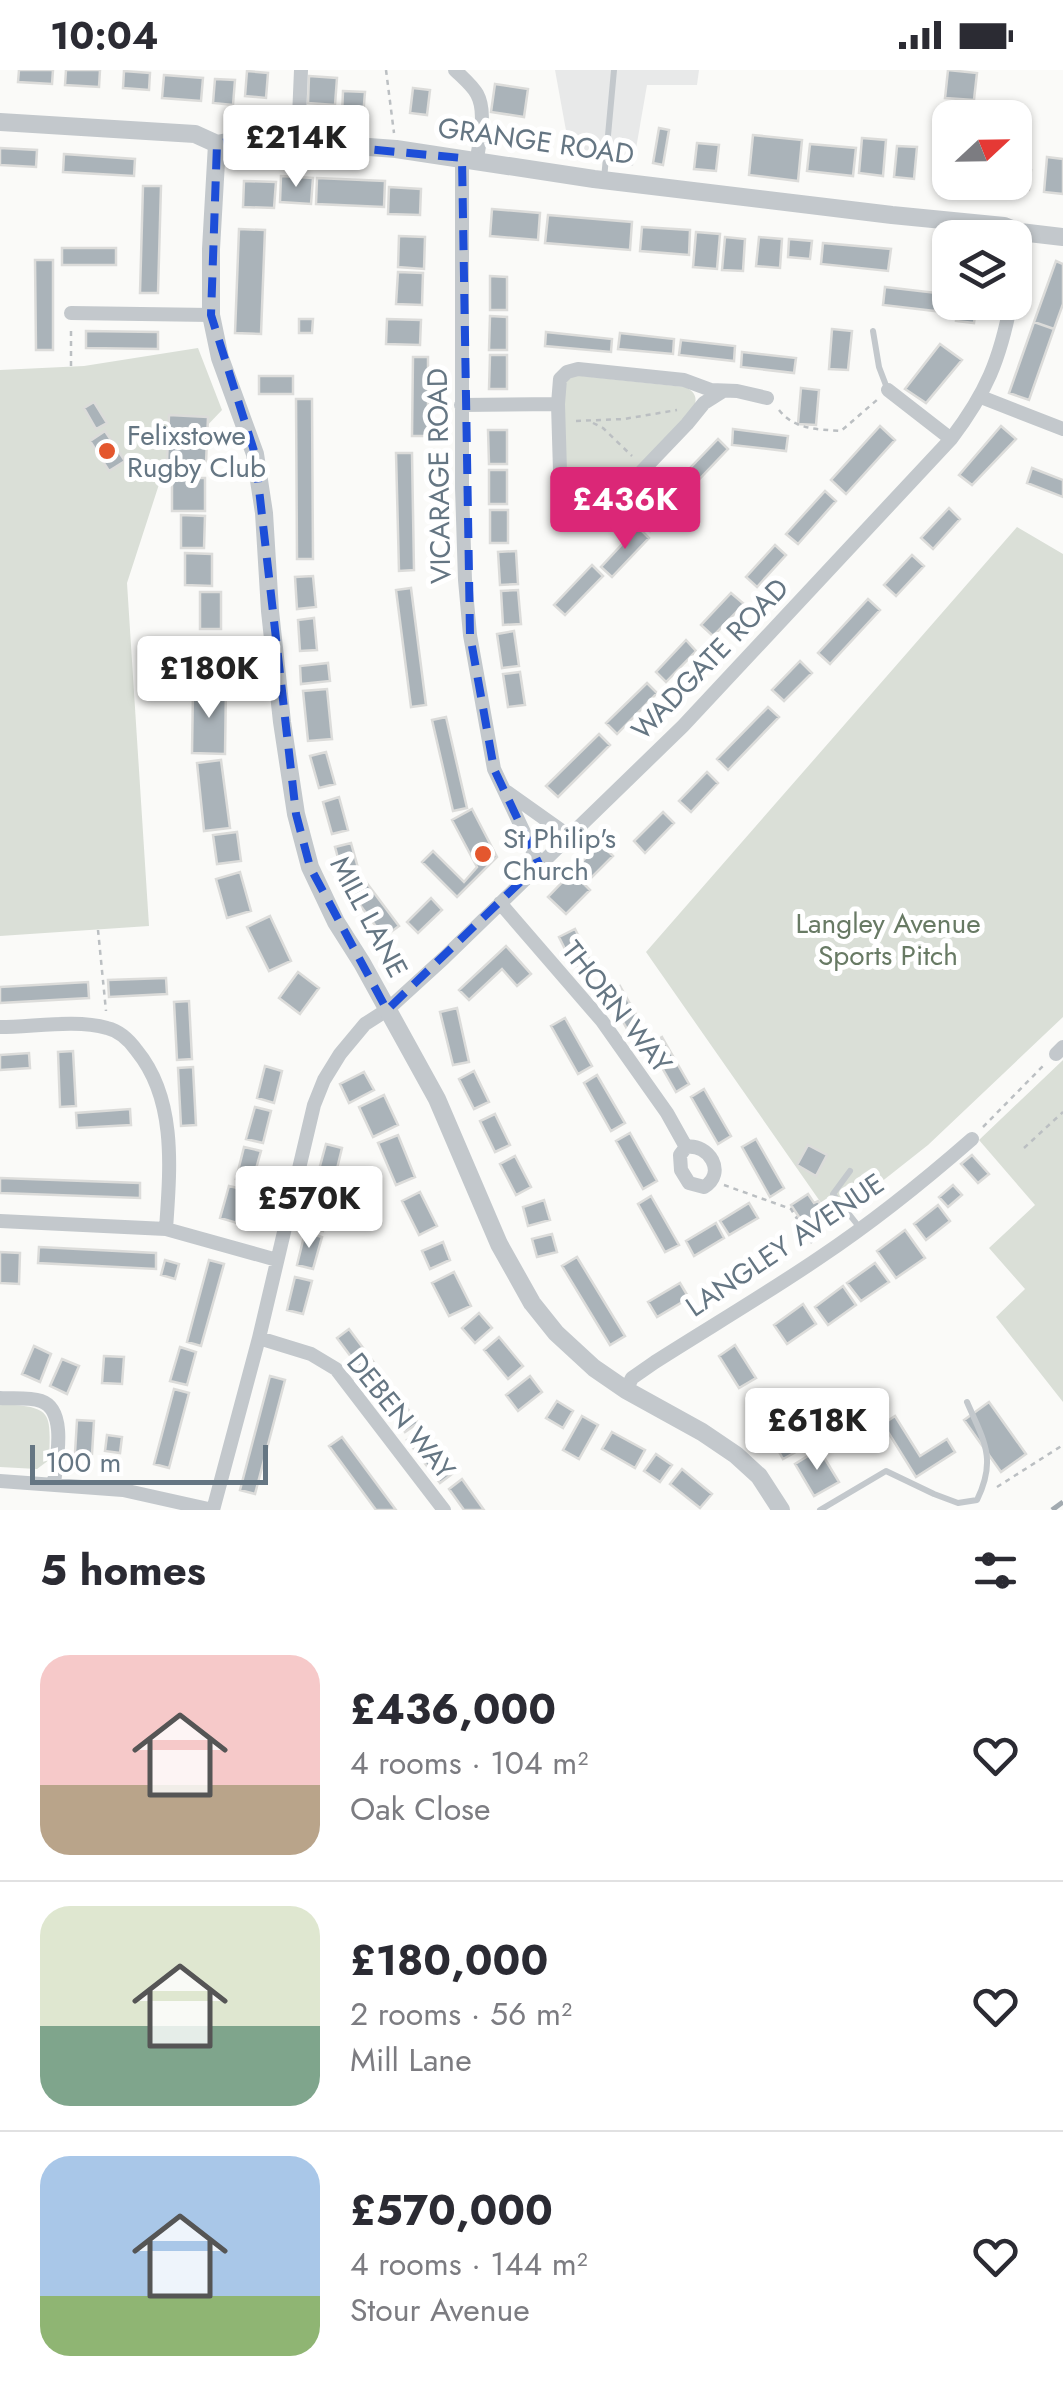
<!DOCTYPE html>
<html lang="en">
<head>
<meta charset="utf-8">
<style>
  body { margin:0; font-family:Jost,sans-serif; background:#f2f2f3; color:#2b2b33; height:100vh; display:flex; flex-direction:column; font-size:38px; white-space:nowrap }
  * { box-sizing:border-box; margin:0 }
  p { font-size:32px; color:#7c7c81 }
  .icon { flex:none; width:55px; height:55px; fill:none; stroke:currentColor; stroke-width:2; stroke-linecap:round; stroke-linejoin:round }
  .map { position:relative; height:1440px; overflow:hidden }
  .side { display:flex; flex-direction:column; background:#fff; flex:1 }
  .side>* { flex:none }
  .needle { width:65px; rotate:68deg }
  .fabs { position:absolute; left:932px; top:30px; display:grid; gap:20px }
  .fabs a { display:grid; place-items:center; width:100px; height:100px; border-radius:20px; background:#fff; box-shadow:0 2px 8px #0004; font-size:50px }
  .scale { position:absolute; left:30px; bottom:25px; width:238px; box-sizing:border-box; padding-left:10px; border:5px solid #657683; border-top:0; font-size:28px; line-height:35px; white-space:nowrap; color:#657683; -webkit-text-stroke:8px #fff; paint-order:stroke }
  .price { position:absolute; translate:-50% -85px; padding:0 22px; border-radius:10px; background:#fff; color:#222; font-size:32px; line-height:65px; filter:drop-shadow(0 2px 5px #0008) }
  .price::after { content:''; position:absolute; left:50%; top:60px; width:30px; height:22px; margin-left:-15px; background:inherit; clip-path:polygon(0 0,100% 0,50% 100%) }
  .price.selected { background:#db2777; color:#fff }
  ul { padding:0; list-style:none }
  li { display:flex; align-items:center; gap:30px; height:250px; padding:0 40px }
  li+li { border-top:2px solid #e1e1e2 }
  li span { display:grid; place-items:center; flex:none; width:280px; height:200px; border-radius:30px; color:#555 }
  li>.icon { margin-inline-start:auto }
  span .icon { width:120px; height:120px; fill:#fffc; stroke-width:1 }
  li b { font-size:42px }
  h2 { display:flex; justify-content:space-between; align-items:center; height:120px; padding:0 40px; font-size:42px }
  .status { display:flex; justify-content:space-between; align-items:center; height:70px; padding:0 50px; background:#fff; direction:ltr }
  .status svg { height:28px; fill:currentColor }
  .map>svg:first-child { display:block }
  .built { fill:#e8e9e9 }
  .green { fill:#dadfd7 }
  .building { fill:#aab3b9; stroke:#dcdcda; stroke-width:2.5 }
  .lines { fill:none; stroke-linecap:round; stroke-linejoin:round }
  .path { stroke:#bbbfc2; stroke-width:2.5; stroke-dasharray:5 5; stroke-linecap:butt }
  .service { stroke:#c3c8cc; stroke-width:6 }
  .minor { stroke:#c3c8cc; stroke-width:14 }
  .tertiary { stroke:#c3c8cc; stroke-width:18 }
  .rail { stroke:#a2aab0; stroke-width:5; stroke-dasharray:15 8; stroke-linecap:butt }
  .marked { fill:none; stroke:#1d4ed8; stroke-width:8; stroke-dasharray:20 12; stroke-linejoin:round }
  .poi-dot { fill:#e4572e; stroke:#fff; stroke-width:4 }
  .labels { text-anchor:middle; dominant-baseline:central; stroke-width:10; stroke-linejoin:round; paint-order:stroke }
  .street-label { font-size:28px; fill:#657683; stroke:#fff }
  .poi-label { font-size:28px; fill:#657683; stroke:#fff; text-anchor:start }
  .park-label { font-size:28px; fill:#687a64; stroke:#fff }
</style>
</head>
<body>
<div class="status"><b>10:04</b><svg viewBox="0 0 49 12"><path d="M0 12V9h3v3zM5 12V6h3v6zM10 12V3h3v9zM15 12V0h3v12zM26 1h20v11H26zM47 4h2v5h-2z"/></svg></div>
<div class="map">
<svg width="1063" height="1440" viewBox="0 0 1063 1440">
  <rect width="100%" height="100%" fill="#fafaf8"/>
  <path class="built" d="M555,0H699L697,15H647L633,96L571,88Z"/>
  <path class="green" d="M198,278L222,340L163,402L127,513L149,856L0,866V300L84,296Z
    M573,305L685,317C699,323 697,333 691,343L588,447L575,448L565,434L562,318L566,309Z
    M1017,457L1063,484V947L928,1075L833,1150L646,882Z
    M1063,990V1332L996,1247L1025,1219L989,1178L1035,1135L979,1070Z
    M0,1334C52,1337 51,1340 49,1390L37,1399L0,1397Z"/>
  <path class="building" d="M19,0H53L52,14L18,12Z
    M66,0H100L99,17L65,15Z
    M948,0L977,3L974,30L945,28Z
    M124,1L150,3L149,20L123,18Z
    M247,1L268,3L266,28L245,26Z
    M164,5L203,8L201,31L162,28Z
    M309,6L337,8L335,35L308,33Z
    M215,9L235,10L233,35L213,33Z
    M495,14L528,19L524,47L491,42Z
    M413,18L430,20L427,45L410,43Z
    M343,21L365,22L363,47L342,46Z
    M659,58L669,60L663,95L653,93Z
    M753,65L802,70L798,111L749,105Z
    M862,68L886,70L883,106L859,103Z
    M697,73L719,75L716,101L694,99Z
    M810,74L856,78L853,106L807,101Z
    M897,76L917,77L914,109L894,107Z
    M0,78L37,80L36,97L0,95Z
    M941,79L950,80V112H964V114L938,112Z
    M64,84L135,89L134,106L63,102Z
    M1047,87L1063,89V124L1044,122Z
    M1015,98L1031,100L1029,120L1004,118V112H1015Z
    M281,106L313,108L311,134L280,132Z
    M317,108L385,111L384,137L316,134Z
    M244,111L276,112L274,138L243,137Z
    M976,112H998L997,123L975,122Z
    M143,116H161L158,223H140Z
    M389,117L421,119L420,145L388,144Z
    M492,139L540,143L538,170L490,166Z
    M548,145L632,152L630,180L545,173Z
    M642,157L690,160L689,185L640,181Z
    M239,159L265,160L261,264L235,263Z
    M696,162L720,164L717,199L693,197Z
    M399,166L425,167L424,199L398,197Z
    M725,167L745,169L743,201L722,200Z
    M759,167L782,169L780,198L756,196Z
    M789,169L812,171L810,189L788,187Z
    M823,173L891,179L888,201L821,194Z
    M62,178H116V195H62Z
    M35,190H53V280H36Z
    M1056,191L1063,194V234L1054,259L1034,252Z
    M398,202L423,203L422,235L396,234Z
    M490,206L507,207V240H490Z
    M885,217L937,223L935,241L883,235Z
    M958,232H977L974,253L956,251Z
    M490,246L507,247V280H489Z
    M299,249H313L312,263H299Z
    M387,249L421,250L420,275L386,274Z
    M1034,252L1054,259L1029,330L1009,323Z
    M832,259L852,261L848,300L829,299Z
    M86,261L158,262V279L86,278Z
    M546,262L612,269L611,282L545,276Z
    M620,263L674,269L673,284L618,279Z
    M681,270L735,276L734,291L679,285Z
    M940,274L962,290L926,333L905,319Z
    M742,282L796,288L794,303L741,297Z
    M490,285H507V319H489Z
    M413,287H428V366H412Z
    M259,306H293V324H259Z
    M801,318L819,320L816,355L798,354Z
    M296,329H312L313,489H297Z
    M94,332L107,353L96,359L84,338Z
    M169,345L208,347L206,393L167,392Z
    M880,356L895,370L846,424L831,410Z
    M1001,356L1016,369L972,415L959,405Z
    M733,359L788,366L786,381L732,375Z
    M488,360H507V394H489Z
    M105,361L125,391L109,401L90,371Z
    M718,369L728,379L650,461L639,451Z
    M396,383H412L414,500L399,501Z
    M136,389L149,394L142,408L130,403Z
    M1032,398L1063,410V427L1027,413Z
    M489,400H507V434H489Z
    M172,408H205V441H172Z
    M825,421L836,431L798,474L786,464Z
    M949,438L960,449L933,479L921,468Z
    M490,440H508V473H490Z
    M181,445L205,446L204,478H181Z
    M638,457L649,468L612,507L601,497Z
    M775,475L786,485L757,517L746,507Z
    M516,481L518,514L500,515L498,482Z
    M185,483L212,484V516L185,515Z
    M912,485L924,496L896,526L884,515Z
    M592,495L603,506L565,545L554,535Z
    M313,506L316,537L297,539L295,507Z
    M411,518L426,635L411,637L396,520Z
    M518,520L521,554L503,555L501,521Z
    M200,522H221V559H200Z
    M731,523L744,534L713,566L701,555Z
    M868,529L880,540L830,594L818,583Z
    M314,548L317,580L300,581L298,550Z
    M514,561L519,596L502,598L497,564Z
    M686,570L696,581L666,612L656,602Z
    M198,571H222L221,607H199Z
    M800,591L812,603L784,631L772,620Z
    M328,593L330,611L301,614L300,596Z
    M520,602L525,635L508,637L503,604Z
    M647,613L657,623L617,664L606,653Z
    M193,618H226L225,684L192,683Z
    M327,619L332,669L308,671L303,621Z
    M768,637L779,647L728,700L717,689Z
    M446,647L467,738L453,741L432,650Z
    M599,664L610,675L558,727L546,716Z
    M326,682L335,714L319,718L310,686Z
    M221,690L230,758L204,761L197,693Z
    M707,702L718,713L691,742L679,731Z
    M339,727L348,760L332,764L323,732Z
    M472,739L497,787L457,827L422,792L433,781L464,812L477,797L452,750Z
    M663,742L674,753L645,783L634,771Z
    M237,762L241,791L217,794L213,765Z
    M351,773L360,805L344,810L335,777Z
    M600,773L613,786L589,810L576,798Z
    M240,802L251,841L227,848L216,809Z
    M572,802L590,820L566,844L548,827Z
    M366,812L399,856L384,867L351,823Z
    M431,828L442,840L418,863L407,852Z
    M270,846L291,891L269,901L247,857Z
    M575,859L590,889L574,897L559,867Z
    M506,876L531,904L517,916L502,899L469,930L459,920Z
    M298,902L319,918L300,944L279,928Z
    M166,908L167,924L109,927L108,910Z
    M88,912L89,928L0,933V917Z
    M620,916L647,964L634,971L607,924Z
    M189,931L192,989L177,990L174,932Z
    M457,938L469,992L453,995L440,942Z
    M565,948L592,996L578,1004L551,956Z
    M662,967L689,1014L676,1022L649,975Z
    M73,981L76,1036L60,1037L58,982Z
    M29,983L30,998L0,1000V985Z
    M265,996L282,1001L274,1033L257,1028Z
    M193,997L196,1055L181,1056L178,998Z
    M474,1001L489,1032L474,1039L459,1009Z
    M364,1002L374,1020L349,1033L340,1014Z
    M597,1005L625,1053L611,1061L584,1013Z
    M704,1019L731,1066L718,1074L691,1027Z
    M384,1025L398,1055L373,1067L359,1037Z
    M255,1037L271,1041L263,1073L246,1069Z
    M130,1039L131,1055L77,1058L76,1043Z
    M495,1044L510,1075L495,1082L480,1051Z
    M630,1063L657,1111L643,1119L616,1071Z
    M398,1065L415,1107L396,1115L378,1073Z
    M756,1069L784,1118L770,1127L742,1077Z
    M326,1074L342,1078L334,1111L317,1107Z
    M808,1075L827,1085L816,1106L797,1095Z
    M244,1077L261,1081L252,1113L236,1109Z
    M972,1085L989,1104L978,1113L961,1094Z
    M515,1086L531,1117L516,1125L500,1094Z
    M0,1108L140,1113V1128L0,1123Z
    M953,1115L962,1125L948,1137L939,1127Z
    M229,1116L246,1120L237,1153L220,1148Z
    M317,1118L333,1122L323,1161L307,1156Z
    M420,1122L437,1156L419,1165L402,1131Z
    M808,1124L814,1133L818,1131L828,1146L807,1159L791,1135Z
    M651,1126L679,1175L665,1182L638,1134Z
    M544,1130L550,1150L528,1156L523,1137Z
    M749,1133L758,1148L729,1165L720,1151Z
    M938,1135L950,1151L926,1170L914,1154Z
    M716,1153L724,1168L694,1186L686,1171Z
    M905,1160L925,1188L896,1208L877,1181Z
    M305,1162L322,1167L313,1199L297,1195Z
    M552,1164L557,1182L537,1187L532,1169Z
    M443,1172L450,1190L430,1199L422,1181Z
    M39,1177L156,1183V1199L38,1193Z
    M0,1182L20,1183L19,1214L0,1213Z
    M577,1187L625,1266L610,1275L562,1196Z
    M165,1190L179,1194L175,1209L161,1205Z
    M209,1190L224,1194L201,1276L187,1272Z
    M875,1193L889,1212L861,1231L847,1213Z
    M454,1202L471,1236L449,1246L432,1213Z
    M295,1207L312,1211L303,1244L287,1240Z
    M680,1213L689,1228L657,1247L648,1232Z
    M843,1216L856,1235L828,1255L815,1237Z
    M803,1234L816,1254L787,1274L774,1255Z
    M479,1243L492,1258L475,1273L462,1258Z
    M349,1259L381,1302L369,1311L337,1268Z
    M499,1267L523,1296L508,1309L484,1280Z
    M735,1275L756,1308L739,1318L719,1286Z
    M34,1276L51,1284L40,1312L22,1304Z
    M180,1277L196,1282L187,1315L170,1311Z
    M104,1286L124,1287L122,1314L102,1313Z
    M62,1289L79,1296L67,1324L50,1316Z
    M270,1306L285,1310L255,1424L240,1420Z
    M530,1306L542,1322L518,1341L506,1325Z
    M386,1309L418,1353L405,1362L373,1318Z
    M174,1319L189,1323L169,1398L154,1394Z
    M764,1320L774,1336L757,1346L748,1330Z
    M557,1331L573,1341L563,1358L546,1348Z
    M989,1332L1026,1384L1001,1402L964,1350Z
    M582,1346L598,1355L579,1389L563,1380Z
    M895,1346L920,1386L947,1369L955,1382L916,1407L883,1354Z
    M783,1347L801,1379L783,1389L765,1356Z
    M77,1350L94,1351L92,1384L75,1383Z
    M420,1361L452,1404L440,1413L407,1370Z
    M612,1362L645,1380L635,1398L602,1379Z
    M107,1365L122,1367L120,1383L105,1381Z
    M342,1367L396,1440H376L329,1376Z
    M819,1379L839,1412L814,1426L795,1394Z
    M656,1384L672,1395L660,1412L644,1401Z
    M682,1399L712,1424L700,1438L670,1414Z
    M462,1409L484,1440H464L449,1419Z"/>
  <g class="lines">
    <path class="path" d="M386,0L394,63
      M71,296V258
      M779,340C795,360 817,359 841,361L878,329
      M576,351L624,349L677,340
      M593,353L603,358L632,386
      M98,860L106,941
      M983,1057L1044,995
      M1024,1078L1063,1042
      M724,1115L791,1139L812,1173
      M997,1417L1063,1375"/>
    <path class="service" d="M604,109L614,0
      M873,261L879,297L887,318
      M850,1101L833,1124L860,1158
      M820,1440L886,1401L934,1424L958,1433L977,1430C997,1389 984,1371 967,1332"/>
    <path class="minor" d="M455,0C462,7 472,15 477,24C487,42 479,71 477,90
      M298,71L301,0
      M462,88V418L465,510L470,565L494,699L539,794
      M1015,202L1020,162
      M71,243L211,245
      M888,320L951,369
      M981,327L1063,359
      M558,334L561,435L566,447L581,454L598,447L687,354L704,333L723,321
      M461,335L558,334L560,309L567,302L578,299L684,310L711,320L737,321L767,328
      M507,722L569,766
      M500,833L602,951L667,1043L686,1077C709,1073 727,1103 704,1117L689,1113L681,1100L680,1085L686,1077
      M0,957C33,957 76,949 107,958C120,961 130,971 137,981C177,1030 170,1100 166,1159
      M1056,984L1063,977
      M0,1151L166,1159L277,1190
      M259,1268L311,1284L336,1299L444,1440
      M626,1320L632,1308L655,1292C710,1257 766,1224 819,1188C873,1152 924,1111 972,1069
      M0,1328C13,1329 29,1327 41,1331C68,1340 56,1392 54,1414
      M0,1411L123,1420L213,1440L259,1268L314,1035L324,1010L340,984L365,954L387,940L444,888L683,656L951,369C986,323 1000,290 1011,232"/>
    <path class="tertiary" d="M0,52L195,64L217,74L247,68L396,79L594,109L892,145L1004,156L1020,162L1063,167
      M217,74L211,179V245L220,288L255,384L264,443L270,541L282,652L296,744L310,797L336,852L362,893L437,1029L499,1174L532,1233L556,1263L594,1298L626,1320L702,1362L736,1385L759,1406L781,1440"/>
    <path class="rail" d="M1052,1440L1063,1432"/>
  </g>
  <path class="marked" d="M247,68L462,88L470,565L494,699L539,794L387,940L310,797L296,744L255,384L211,245L217,74Z"/>
  <g class="poi-dot">
    <circle cx="107" cy="381" r="10"/>
    <circle cx="483" cy="784" r="10"/>
  </g>
  <g class="labels">
    <g class="street-label">
      <text transform="translate(536 71) rotate(8)">GRANGE ROAD</text>
      <text transform="translate(439 406) rotate(-91)">VICARAGE ROAD</text>
      <text transform="translate(710 589) rotate(-46)">WADGATE ROAD</text>
      <text transform="translate(369 847) rotate(62)">MILL LANE</text>
      <text transform="translate(617 937) rotate(52)">THORN WAY</text>
      <text transform="translate(785 1175) rotate(-34)">LANGLEY AVENUE</text>
      <text transform="translate(401 1346) rotate(51)">DEBEN WAY</text>
    </g>
    <g class="poi-label">
      <text x="127" y="365">Felixstowe<tspan x="127" dy="32">Rugby Club</tspan></text>
      <text x="503" y="768">St Philip's<tspan x="503" dy="32">Church</tspan></text>
    </g>
    <g class="park-label">
      <text x="888" y="853">Langley Avenue<tspan x="888" dy="32">Sports Pitch</tspan></text>
    </g>
  </g>
</svg>
<div class="fabs">
<a><svg class="needle" viewBox="-14 -14 28 28"><path d="M0-13l5 13h-10z" fill="#e53935"/><path d="M0 13l5-13h-10z" fill="#7c7c81"/></svg></a>
<a><svg class="icon" aria-label="layers" viewBox="0 0 24 24"><path d="M12 4l9 5-9 5-9-5zM3 14l9 5 9-5"/></svg></a>
</div>
<div class="scale">100 m</div>
<b class="price" style="left:296px;top:120px">£214K</b>
<b class="price selected" style="left:625px;top:482px">£436K</b>
<b class="price" style="left:209px;top:651px">£180K</b>
<b class="price" style="left:309px;top:1181px">£570K</b>
<b class="price" style="left:817px;top:1403px">£618K</b>
</div>
<section class="side">
<h2>5 homes<svg class="icon" aria-label="filters" viewBox="0 0 24 24"><path d="M4 7h16M4 17h16"/><circle cx="9" cy="7" r="2"/><circle cx="15" cy="17" r="2"/></svg></h2>
<ul>
<li><span style="background:linear-gradient(#f6c9c9 65%,#b9a48a 0)"><svg class="icon" aria-label="home" viewBox="0 0 24 24"><path d="M3 11l9-7 9 7M6 9v11h12V9"/></svg></span><div><b>£436,000</b><p>4 rooms · 104 m²</p><p>Oak Close</p></div><svg class="icon" aria-label="heart" viewBox="0 0 24 24"><path d="M12 20l-8-8c-3-5 5-10 8-4 3-6 11-1 8 4z"/></svg></li>
<li><span style="background:linear-gradient(#dfe7d0 60%,#7fa58c 0)"><svg class="icon" aria-label="home" viewBox="0 0 24 24"><path d="M3 11l9-7 9 7M6 9v11h12V9"/></svg></span><div><b>£180,000</b><p>2 rooms · 56 m²</p><p>Mill Lane</p></div><svg class="icon" aria-label="heart" viewBox="0 0 24 24"><path d="M12 20l-8-8c-3-5 5-10 8-4 3-6 11-1 8 4z"/></svg></li>
<li><span style="background:linear-gradient(#a9c7e8 70%,#8fb573 0)"><svg class="icon" aria-label="home" viewBox="0 0 24 24"><path d="M3 11l9-7 9 7M6 9v11h12V9"/></svg></span><div><b>£570,000</b><p>4 rooms · 144 m²</p><p>Stour Avenue</p></div><svg class="icon" aria-label="heart" viewBox="0 0 24 24"><path d="M12 20l-8-8c-3-5 5-10 8-4 3-6 11-1 8 4z"/></svg></li>
</ul>
</section>
</body>
</html>
